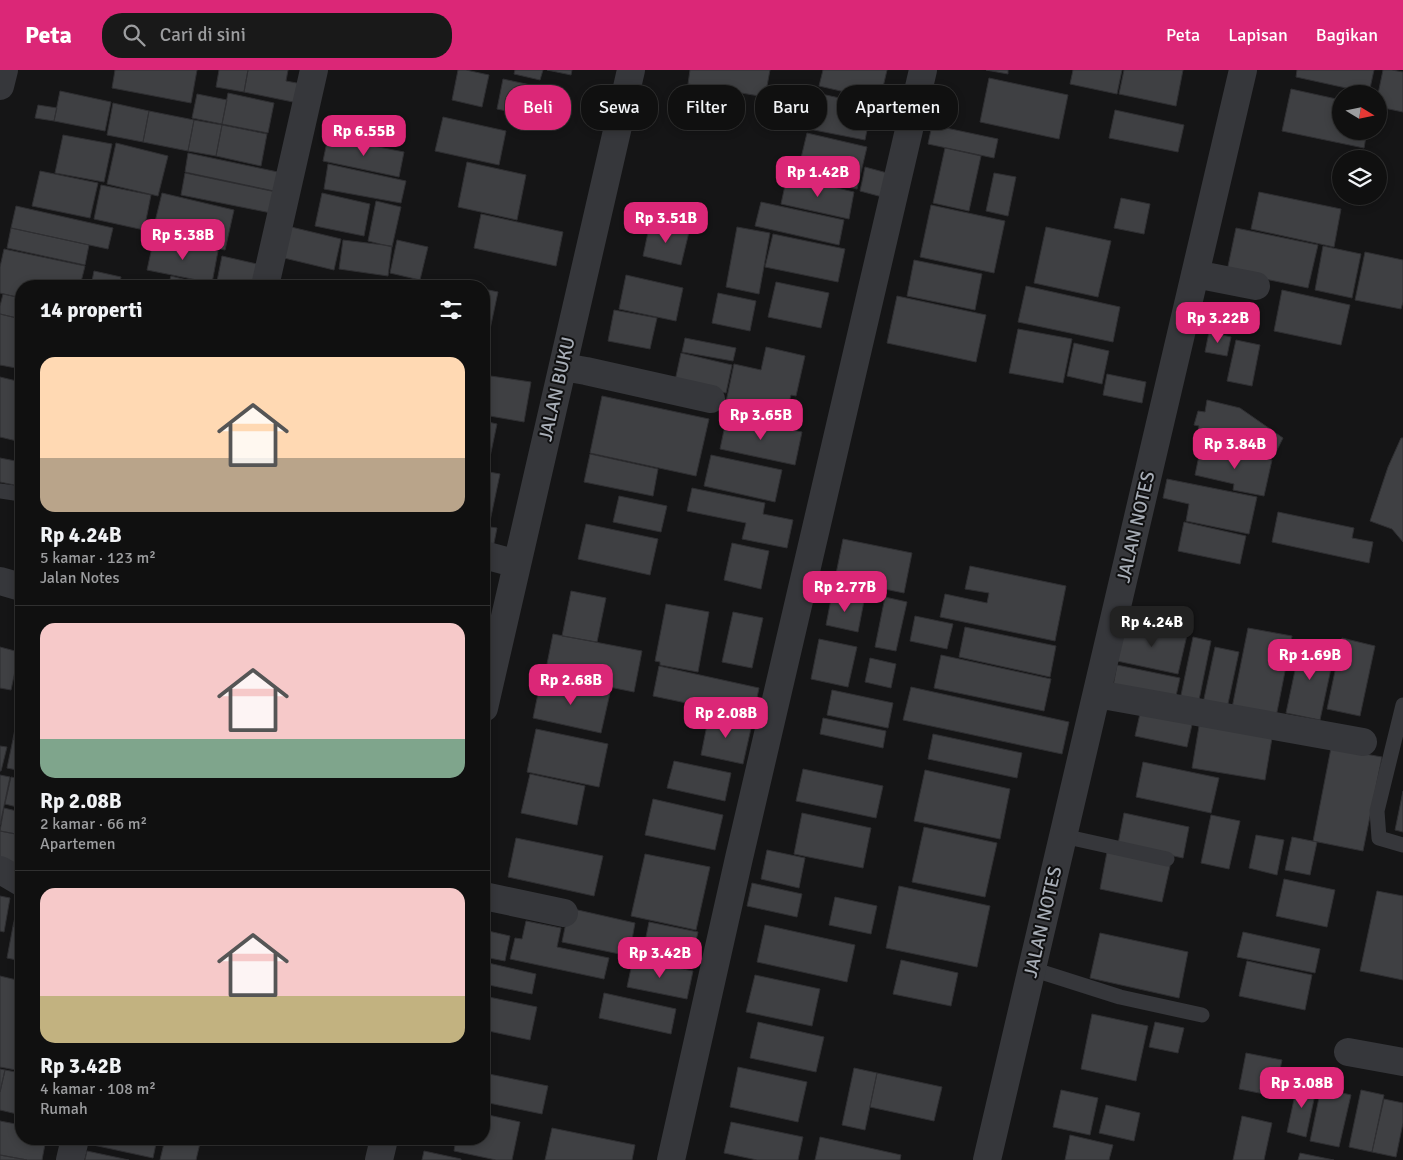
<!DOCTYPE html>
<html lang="id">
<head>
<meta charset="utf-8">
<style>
  body { margin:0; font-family:Signika,sans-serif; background:#191919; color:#f1f3f6; height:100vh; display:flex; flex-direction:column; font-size:19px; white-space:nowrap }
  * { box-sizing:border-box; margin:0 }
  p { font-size:16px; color:#9c9d9f }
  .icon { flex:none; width:28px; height:28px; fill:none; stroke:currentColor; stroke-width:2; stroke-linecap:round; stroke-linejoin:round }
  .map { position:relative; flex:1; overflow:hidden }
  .panel { position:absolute; left:15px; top:210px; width:475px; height:865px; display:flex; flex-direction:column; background:#101010; border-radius:20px; box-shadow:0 2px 8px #0003,0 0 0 1px #303030 }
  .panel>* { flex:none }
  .guide { position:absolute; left:505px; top:15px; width:475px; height:45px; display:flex; gap:10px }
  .needle { width:32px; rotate:100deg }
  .fabs { position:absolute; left:1332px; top:15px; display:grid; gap:10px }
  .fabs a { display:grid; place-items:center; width:55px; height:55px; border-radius:50%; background:#101010; box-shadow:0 2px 8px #0003,0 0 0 1px #303030; font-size:25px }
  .price { position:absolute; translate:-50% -42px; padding:0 11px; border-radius:10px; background:#db2777; color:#fff; font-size:16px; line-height:32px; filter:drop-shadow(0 1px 2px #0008) }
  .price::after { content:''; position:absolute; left:50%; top:30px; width:15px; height:11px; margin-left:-8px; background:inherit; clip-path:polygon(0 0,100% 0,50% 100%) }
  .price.on { background:#222; color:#fff }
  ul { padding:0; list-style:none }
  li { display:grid; align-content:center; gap:10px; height:265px; padding:0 25px }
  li+li { border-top:1px solid #303030 }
  li span { display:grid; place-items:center; height:155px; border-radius:15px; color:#555 }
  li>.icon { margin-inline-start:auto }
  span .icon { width:90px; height:90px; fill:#fffc; stroke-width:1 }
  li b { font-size:21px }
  h2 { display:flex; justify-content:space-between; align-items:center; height:60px; padding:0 25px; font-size:21px }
  .chip { padding:0 18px; border-radius:20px; background:#101010; box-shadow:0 2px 8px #0003,0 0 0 1px #303030; font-size:18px; line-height:45px }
  .chip.on { background:#db2777; color:#fff }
  header { display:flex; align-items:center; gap:30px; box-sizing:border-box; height:70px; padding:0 25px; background:#db2777; color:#fff }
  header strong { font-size:24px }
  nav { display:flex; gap:28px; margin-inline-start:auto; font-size:18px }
  .search { width:350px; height:45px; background:#191919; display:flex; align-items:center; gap:12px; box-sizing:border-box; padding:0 18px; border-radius:20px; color:#9c9d9f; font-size:19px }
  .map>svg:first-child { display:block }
  .building { fill:#3f4043; stroke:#2f2f32 }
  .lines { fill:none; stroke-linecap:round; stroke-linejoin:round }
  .lane { stroke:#36373b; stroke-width:15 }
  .street { stroke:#36373b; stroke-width:28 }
  .labels { text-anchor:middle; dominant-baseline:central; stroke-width:4; stroke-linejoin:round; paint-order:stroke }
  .street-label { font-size:19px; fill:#a7adb6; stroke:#101011 }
</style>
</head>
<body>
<header>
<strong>Peta</strong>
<div class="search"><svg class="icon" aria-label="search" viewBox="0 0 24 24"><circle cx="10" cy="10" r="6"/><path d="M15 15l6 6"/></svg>Cari di sini</div>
<nav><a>Peta</a><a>Lapisan</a><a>Bagikan</a></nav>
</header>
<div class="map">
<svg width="1403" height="1090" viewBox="0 0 1403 1090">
  <rect width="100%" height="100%" fill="#151516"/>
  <path class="building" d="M115,0H197L191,33L112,18Z
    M219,0H248L244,22L216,17Z
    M248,0H288L286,11L302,14L298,33L244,22Z
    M458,0H466L489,5L482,37L452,30Z
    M515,0H543L540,10L514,4Z
    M547,0H572L571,5Z
    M690,0H770L765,27L688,14Z
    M823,0H887L880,30L819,16Z
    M986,0H1008V4Z
    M1073,0H1122L1117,24L1070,14Z
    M1124,0H1183L1176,36L1119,24Z
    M1297,0H1374L1369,23L1296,7Z
    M1383,0H1392L1403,2V42L1379,37V24H1378Z
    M989,8L1068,25L1059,69L980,52Z
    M503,9L558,21L552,51L497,39Z
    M1291,19L1341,30V61H1367L1364,78L1282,61Z
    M60,21L111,32L105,61L54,51Z
    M812,22L872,35L865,70L778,53L783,29L810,35Z
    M228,23L274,33L268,63L222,54Z
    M197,24L227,30L222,54L192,48Z
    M113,33L149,41L143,72L107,65Z
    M38,35L57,38L54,51L35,48Z
    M1115,40L1184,55L1178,82L1109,68Z
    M149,41L194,50L188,81L143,72Z
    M443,47L506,61L499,95L435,81Z
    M194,50L222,55L216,86L188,81Z
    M222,55L267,64L261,96L216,86Z
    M932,55L998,69L994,88L928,74Z
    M807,63L867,77L857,119L797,105Z
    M63,65L112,74L104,112L55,103Z
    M328,67L404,82L399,107L323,91Z
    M116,73L168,86L158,126L107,114Z
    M945,78L981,86L969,141L933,133Z
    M188,83L278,102L274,121L185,102Z
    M467,92L526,105L517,150L458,137Z
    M328,94L406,111L401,133L324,119Z
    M865,97L891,104L886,128L860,121Z
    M40,101L98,113L90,148L32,136Z
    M185,103L276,122L271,143L181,125Z
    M994,103L1016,107L1008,146L986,141Z
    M787,106L854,122L849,149L781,134Z
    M101,115L151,125L144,160L94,149Z
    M1259,122L1341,139L1334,177L1251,159Z
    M162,123L234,140L225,180L152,164Z
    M322,123L370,134L364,166L315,156Z
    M1121,128L1150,134L1144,164L1114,158Z
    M376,131L401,137L392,177L368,171Z
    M761,132L844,150L839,175L755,156Z
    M931,135L1005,151L994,203L920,187Z
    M16,136L113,158L108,179L11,158Z
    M481,144L563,162L556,196L474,178Z
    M650,153L689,162L681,195L643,186Z
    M287,156L341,169L334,200L280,187Z
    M737,157L770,163L759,224L726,217Z
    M1046,157L1111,171L1098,227L1034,213Z
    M11,158L89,175L85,195L7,178Z
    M1236,158L1318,175L1308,218L1227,201Z
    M773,164L845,179L838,212L765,197Z
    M154,168L218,181L212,213L147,200Z
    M343,170L392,176L388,206L339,199Z
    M397,170L428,177L420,210L390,203Z
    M1323,176L1361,184L1352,228L1315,220Z
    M4,179L85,196L80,216H21V228L0,223V197Z
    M1365,182L1403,190V232L1401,239L1355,230Z
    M222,186L257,194L252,216H216Z
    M914,190L982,204L975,240L907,226Z
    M94,201L121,207L119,216H91Z
    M626,205L683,218L676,251L619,239Z
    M171,206L211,216H168Z
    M446,210L473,216H444Z
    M776,212L829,223L821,258L768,247Z
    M1026,216L1120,237L1113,272L1018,252Z
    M484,219L498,222L489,264L484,263Z
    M1282,220L1350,235L1341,275L1274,261Z
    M718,223L756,231L750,261L712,253Z
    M3,224L21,228V249L0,244V236Z
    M897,226L986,245L976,292L887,273Z
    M614,240L657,248L650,279L608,271Z
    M0,244L21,249V299L0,295Z
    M1018,259L1072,269L1063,313L1009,303Z
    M1209,262L1231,267L1227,286L1205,282Z
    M685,268L736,278L733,291L682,282Z
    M1236,270L1260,275L1252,316L1227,311Z
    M1074,273L1109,281L1102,314L1067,306Z
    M766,277L805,286L796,326L791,325L786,345L726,332L734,294L761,300Z
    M681,283L732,295L726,323L675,311Z
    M1107,304L1146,312L1142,333L1103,325Z
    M484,305L531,312L524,352L484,345Z
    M0,307L21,312V372L0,367Z
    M602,326L709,349L696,406L590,383Z
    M1207,330L1240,338L1283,368L1275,384L1197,367L1199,356L1194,355L1198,341L1205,342Z
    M727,346L802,362L795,395L720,379Z
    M484,351L497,354L490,387L484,385Z
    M1401,368H1403V472L1392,459L1370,451L1388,397Z
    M1201,376L1272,390L1264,426L1233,420L1234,414L1195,405Z
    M590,384L658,399L653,426L584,412Z
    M711,385L782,400L775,432L704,416Z
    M0,388L21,392V405L19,416L0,412Z
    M484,401L500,404L489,456L484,455Z
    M1167,409L1257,427L1249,464L1186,451L1189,434L1163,428Z
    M692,418L765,433L763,444L793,450L787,478L742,469L746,453L687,441Z
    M619,426L667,436L661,462L613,452Z
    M1278,442L1354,458L1352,468L1373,472L1369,493L1272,472Z
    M1184,452L1246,466L1240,494L1178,481Z
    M586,454L658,469L650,505L578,489Z
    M484,456L497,458L492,483L484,481Z
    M843,469L912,483L904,523L835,509Z
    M732,473L769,481L761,519L724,510Z
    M21,477V509L15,507Z
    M970,496L1066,516L1055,571L940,547L945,524L987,533L989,523L965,519Z
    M571,521L606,528L597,572L562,566Z
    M832,524L864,531L858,562L826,555Z
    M885,527L907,532L896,581L875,577Z
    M666,534L709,542L698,602L660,595V592L655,591Z
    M733,542L763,548L752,598L722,592Z
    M915,546L953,554L947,579L910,571Z
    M1126,552L1187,565L1178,604L1117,591Z
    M965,557L1056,576L1050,607L959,587Z
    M1248,558L1292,566L1275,652L1231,643Z
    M553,564L642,581L634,622L545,604Z
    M1193,567L1211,571L1198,635L1180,630Z
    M1342,568L1375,576L1360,646L1327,639Z
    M819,569L857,577L848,617L811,609Z
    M1301,572L1335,580L1320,650L1286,643Z
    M0,577L19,582L11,620L0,618Z
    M1215,577L1239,582L1226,643L1202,638Z
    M941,585L1051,609L1044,641L934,618Z
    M870,588L896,594L891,618L865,612Z
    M1117,595L1180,608L1174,635L1112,622Z
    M659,596L759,618L753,647L653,626Z
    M541,609L610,623L601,663L533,648Z
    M911,617L1069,652L1062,684L903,650Z
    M832,620L893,633L888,658L827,645Z
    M19,639H21V671L13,669Z
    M1141,639L1193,650L1187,677L1135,666Z
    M709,645L752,654L743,694L701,685Z
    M823,648L886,661L883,678L820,664Z
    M1200,650L1273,662L1265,710L1192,698Z
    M536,659L608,674L599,717L527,702Z
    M933,664L1022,683L1017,708L928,689Z
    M13,669L21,671V701L7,698Z
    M0,676L7,677L1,701H0Z
    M1331,678L1382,687L1363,781L1313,771Z
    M674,691L731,703L725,731L667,718Z
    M1143,692L1219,708L1211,743L1136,727Z
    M803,699L883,716L876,748L796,731Z
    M925,700L1010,719L1000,769L914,751Z
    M530,704L585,716L577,755L521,743Z
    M0,705L10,707L0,755Z
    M11,707L21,709V738L5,734Z
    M1403,721V762L1395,760Z
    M653,729L723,745L715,780L645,765Z
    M4,738L21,742V765L0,761Z
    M802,743L871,758L863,798L794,784Z
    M1124,743L1189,757L1183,788L1118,774Z
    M1211,745L1240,751L1229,799L1201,793Z
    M924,757L997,773L985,827L912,812Z
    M0,761L21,765V799L0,795Z
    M1256,765L1284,770L1277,805L1249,798Z
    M1292,767L1317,772L1310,805L1285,800Z
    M516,768L603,786L594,826L508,807Z
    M767,780L805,788L799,818L761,809Z
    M1107,782L1170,796L1162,832L1100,819Z
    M645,784L710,797L696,860L631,846Z
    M1284,809L1335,820L1327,857L1276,846Z
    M752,813L802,824L797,847L747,836Z
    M899,816L990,836L977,897L886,878Z
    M1377,821L1403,826V910L1360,901Z
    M0,826L10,828L4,862L0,861Z
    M835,827L877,836L871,864L829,855Z
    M19,829H21V857L13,856Z
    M569,838L635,853L629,886L562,872Z
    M526,851L561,858L557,877L609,888L604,909L510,889L515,868L522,869Z
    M649,852L698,862L690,897L642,887Z
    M765,855L855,875L847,912L757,892Z
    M13,856L21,857V891L7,888Z
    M484,860L510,866L505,891L484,887Z
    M1243,862L1320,879L1315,903L1237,887Z
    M1100,863L1188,882L1179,928L1090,908Z
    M633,889L693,901L687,929L627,917Z
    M901,890L958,903L951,936L893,924Z
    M1247,891L1312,905L1305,940L1239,926Z
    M484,892L536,904L532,924L484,914Z
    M755,905L820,919L812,956L746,942Z
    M0,906L21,911V1001L0,997Z
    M604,923L676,939L671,964L599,948Z
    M484,926L537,937L530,970L484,960Z
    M1092,944L1148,956L1136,1011L1081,999Z
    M758,952L824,967L816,1002L750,988Z
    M1155,952L1184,958L1178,983L1149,977Z
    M1246,983L1282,990L1274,1026L1239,1019Z
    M738,997L807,1012L798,1052L730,1037Z
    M854,998L877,1003L865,1060L842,1055Z
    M0,999L5,1000L0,1022Z
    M5,1000L21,1003V1045L0,1040V1022Z
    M484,1003L548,1016L542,1044L484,1032Z
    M877,1003L942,1017L934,1051L870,1037Z
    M1298,1011L1317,1015L1306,1067L1287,1062Z
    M1321,1018L1351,1025L1339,1077L1310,1071Z
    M1061,1020L1098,1028L1090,1065L1053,1057Z
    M1361,1020L1384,1025L1372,1082L1349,1077Z
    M1384,1029L1403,1033V1053L1396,1087L1372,1082Z
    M1106,1035L1140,1043L1134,1071L1099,1063Z
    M484,1044L520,1052L512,1090H496L454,1081L456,1069H484Z
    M1242,1046L1272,1053L1264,1090H1233Z
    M0,1051L21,1055V1069H46L42,1090H27L0,1085Z
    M731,1052L803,1067L798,1090H757L724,1083Z
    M552,1058L635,1075L632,1090H545Z
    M1070,1065L1113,1075L1109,1090H1065Z
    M820,1067L901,1085L900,1090H815Z
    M85,1069H157L153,1088L84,1073Z
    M165,1069H201L196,1090H160Z
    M87,1081L129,1090H85Z
    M424,1081L461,1089V1090H422Z
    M1300,1083L1334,1090H1298Z
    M0,1085L27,1090H0Z"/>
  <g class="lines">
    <path class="lane" d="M0,421L21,424
      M1403,635L1377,741L1379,768L1403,775
      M1063,766L1167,789
      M1032,899L1120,927L1202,945"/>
    <path class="street" d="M0,16L4,0
      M1195,204L1256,216
      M265,216L314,0
      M563,297L586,301L711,329
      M484,485L517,494
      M0,511L21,517
      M1097,624L1363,672
      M484,638L631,0
      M0,800L21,812
      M484,826L564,843
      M1348,982L1403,992
      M70,1090L75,1069
      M379,1090L384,1069
      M671,1090L739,788L923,0
      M987,1090L1243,0"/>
  </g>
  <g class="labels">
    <g class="street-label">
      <text transform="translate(557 319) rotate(-77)">JALAN BUKU</text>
      <text transform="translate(1136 457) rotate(-77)">JALAN NOTES</text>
      <text transform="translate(1043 852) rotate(-77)">JALAN NOTES</text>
    </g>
  </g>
</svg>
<div class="fabs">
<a><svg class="needle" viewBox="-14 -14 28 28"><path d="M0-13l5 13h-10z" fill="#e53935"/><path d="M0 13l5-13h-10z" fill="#9c9d9f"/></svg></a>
<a><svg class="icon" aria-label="layers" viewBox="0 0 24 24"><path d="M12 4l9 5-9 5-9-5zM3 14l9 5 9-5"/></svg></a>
</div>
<b class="price" style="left:364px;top:87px">Rp 6.55B</b>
<b class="price" style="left:818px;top:128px">Rp 1.42B</b>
<b class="price" style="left:666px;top:174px">Rp 3.51B</b>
<b class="price" style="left:183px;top:191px">Rp 5.38B</b>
<b class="price" style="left:1218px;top:274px">Rp 3.22B</b>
<b class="price" style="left:761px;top:371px">Rp 3.65B</b>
<b class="price" style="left:1235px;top:400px">Rp 3.84B</b>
<b class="price" style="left:845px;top:543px">Rp 2.77B</b>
<b class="price on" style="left:1152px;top:578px">Rp 4.24B</b>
<b class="price" style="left:1310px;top:611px">Rp 1.69B</b>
<b class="price" style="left:571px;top:636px">Rp 2.68B</b>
<b class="price" style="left:726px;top:669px">Rp 2.08B</b>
<b class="price" style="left:660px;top:909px">Rp 3.42B</b>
<b class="price" style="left:1302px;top:1039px">Rp 3.08B</b>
<div class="guide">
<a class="chip on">Beli</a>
<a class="chip">Sewa</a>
<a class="chip">Filter</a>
<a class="chip">Baru</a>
<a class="chip">Apartemen</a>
</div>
<section class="panel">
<h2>14 properti<svg class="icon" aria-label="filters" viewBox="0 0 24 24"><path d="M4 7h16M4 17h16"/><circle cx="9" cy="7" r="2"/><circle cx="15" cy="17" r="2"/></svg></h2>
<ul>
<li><span style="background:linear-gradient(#ffd9b3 65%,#b9a48a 0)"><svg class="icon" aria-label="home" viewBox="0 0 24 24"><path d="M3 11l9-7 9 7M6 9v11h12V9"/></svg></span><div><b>Rp 4.24B</b><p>5 kamar · 123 m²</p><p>Jalan Notes</p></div></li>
<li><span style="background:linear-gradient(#f6c9c9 75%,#7fa58c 0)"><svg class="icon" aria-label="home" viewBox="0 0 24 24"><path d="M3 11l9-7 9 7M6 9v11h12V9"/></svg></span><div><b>Rp 2.08B</b><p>2 kamar · 66 m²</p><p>Apartemen</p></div></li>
<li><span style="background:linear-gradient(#f6c9c9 70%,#c2b280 0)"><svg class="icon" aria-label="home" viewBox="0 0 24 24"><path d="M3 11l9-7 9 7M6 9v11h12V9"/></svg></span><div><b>Rp 3.42B</b><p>4 kamar · 108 m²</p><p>Rumah</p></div></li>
</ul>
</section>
</div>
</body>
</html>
